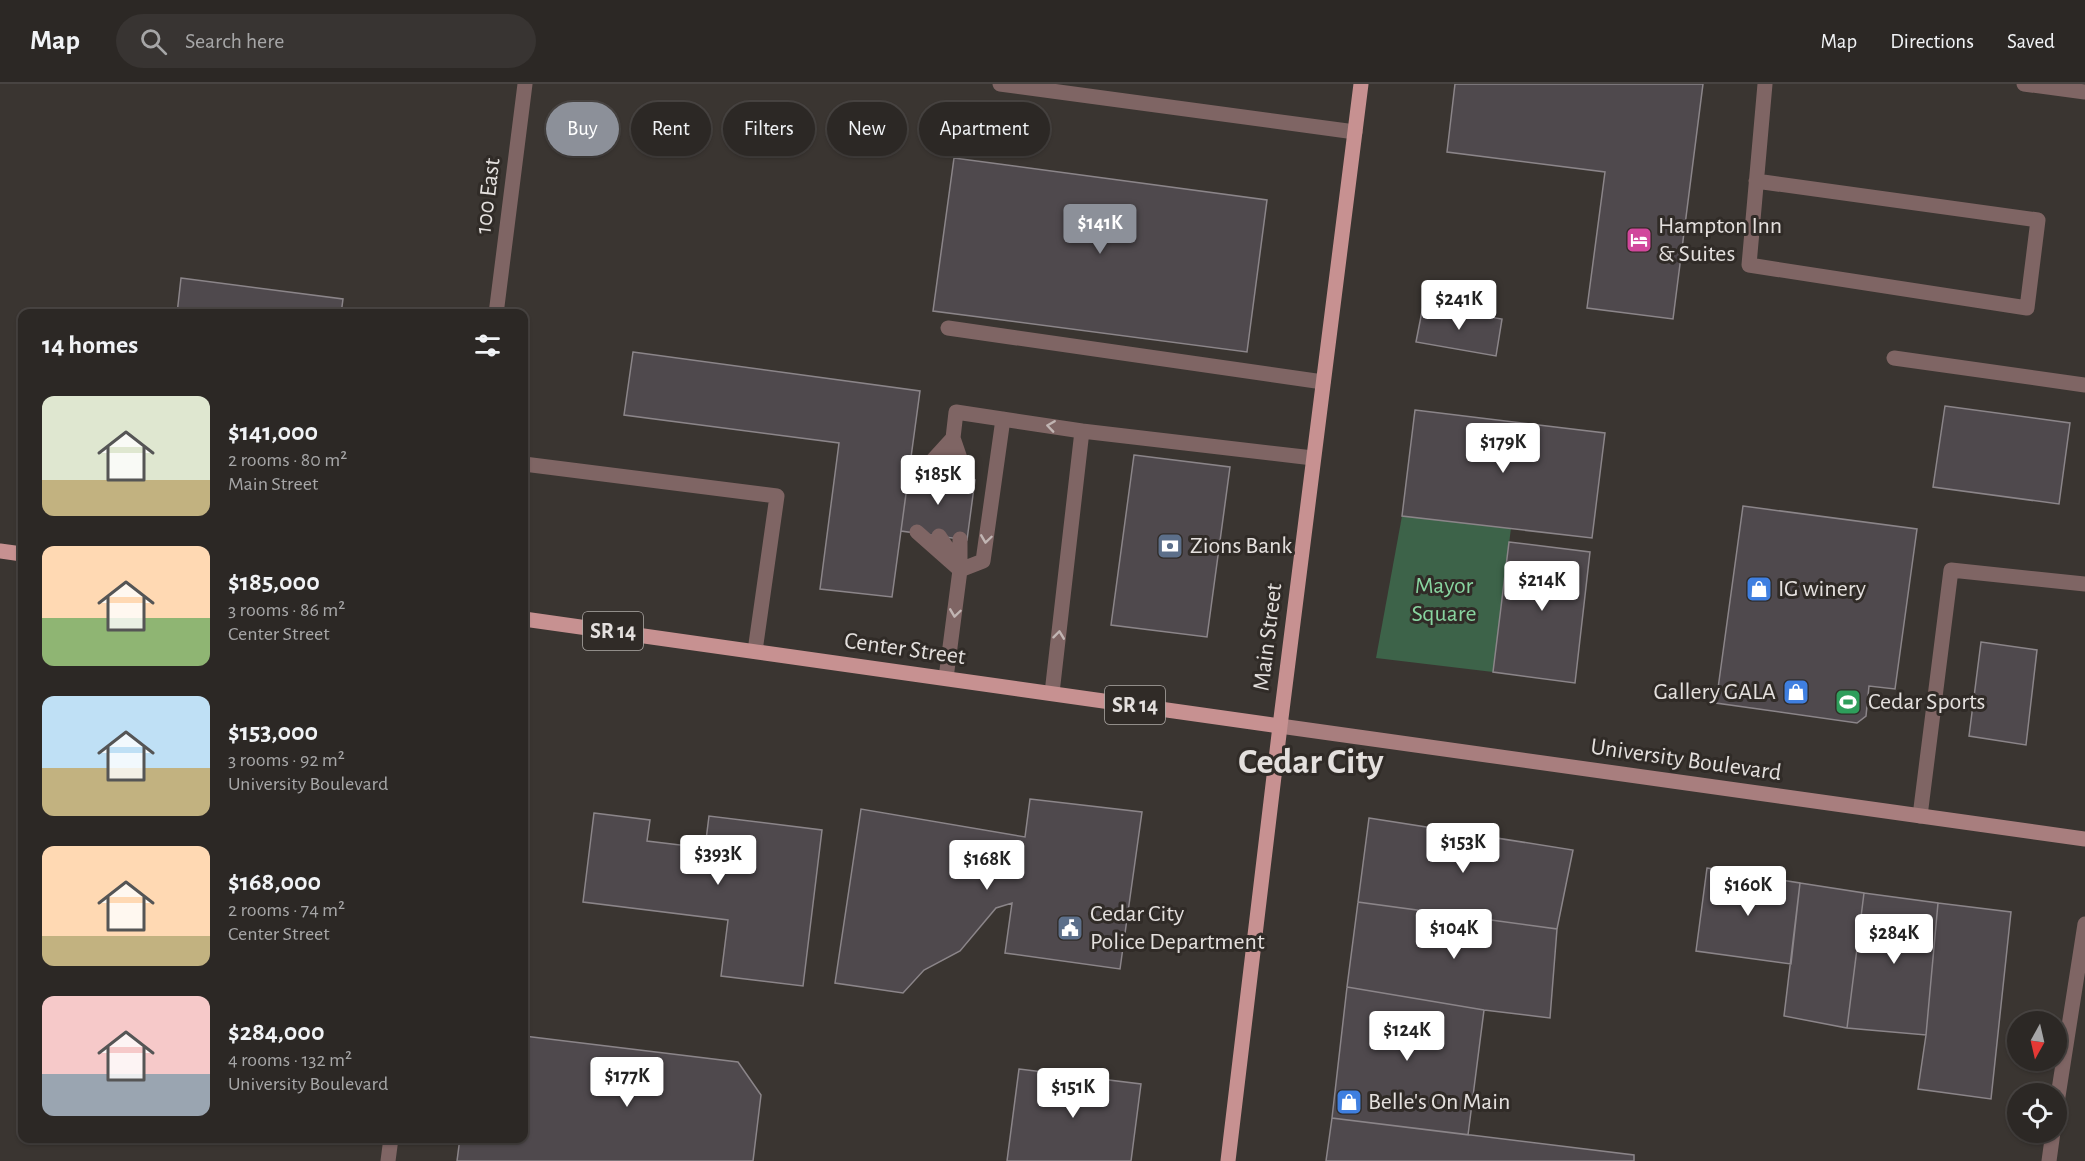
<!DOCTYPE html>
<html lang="en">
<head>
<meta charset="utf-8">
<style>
  body { margin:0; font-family:"Alegreya Sans",sans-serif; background:#383432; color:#f1f3f6; height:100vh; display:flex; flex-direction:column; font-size:22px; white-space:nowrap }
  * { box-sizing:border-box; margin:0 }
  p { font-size:20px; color:#a6a6a7 }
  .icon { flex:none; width:33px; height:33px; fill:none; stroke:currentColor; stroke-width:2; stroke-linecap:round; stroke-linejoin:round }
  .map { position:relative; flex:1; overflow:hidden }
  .panel { position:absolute; left:18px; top:225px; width:510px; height:834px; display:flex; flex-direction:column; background:#2c2825; border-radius:12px; box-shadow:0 2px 4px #0004,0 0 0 2px #484442 }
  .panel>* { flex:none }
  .hud { position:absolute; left:546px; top:18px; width:570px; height:54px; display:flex; gap:12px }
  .needle { width:39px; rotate:188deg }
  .fabs { position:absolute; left:2007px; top:927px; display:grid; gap:12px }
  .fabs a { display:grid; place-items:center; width:60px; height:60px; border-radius:50%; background:#2c2825; box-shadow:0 2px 4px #0004,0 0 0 2px #484442; font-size:30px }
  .price { position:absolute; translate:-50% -51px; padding:0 14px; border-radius:6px; background:#fff; color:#222; font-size:20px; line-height:39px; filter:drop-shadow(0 2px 3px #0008) }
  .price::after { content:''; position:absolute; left:50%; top:36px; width:18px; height:14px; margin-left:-9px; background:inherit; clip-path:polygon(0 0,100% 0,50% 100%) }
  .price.active { background:#8c9099; color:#fff }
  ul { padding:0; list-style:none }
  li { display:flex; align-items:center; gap:18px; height:150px; padding:0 24px }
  li span { display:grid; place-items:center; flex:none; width:168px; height:120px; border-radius:12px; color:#555 }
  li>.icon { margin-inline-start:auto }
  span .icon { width:72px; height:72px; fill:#fffc; stroke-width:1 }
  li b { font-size:26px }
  h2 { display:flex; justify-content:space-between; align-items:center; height:72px; padding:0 24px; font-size:26px }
  .chip { padding:0 21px; border-radius:27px; background:#2c2825; box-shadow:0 2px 4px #0004,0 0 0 2px #484442; font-size:21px; line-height:54px }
  .chip.active { background:#8c9099; color:#fff }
  header { display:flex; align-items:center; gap:36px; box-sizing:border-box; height:84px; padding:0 30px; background:#2c2825; border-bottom:2px solid #484442 }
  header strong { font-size:28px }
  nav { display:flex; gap:33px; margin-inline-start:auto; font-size:21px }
  .search { width:420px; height:54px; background:#383432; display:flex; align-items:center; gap:15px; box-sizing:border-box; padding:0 21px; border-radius:33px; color:#a6a6a7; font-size:22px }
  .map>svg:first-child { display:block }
  .green { fill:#3d6349 }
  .building { fill:#4f494d; stroke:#8b8589; stroke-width:1.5 }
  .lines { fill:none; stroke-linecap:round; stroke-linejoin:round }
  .lane { stroke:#7f6564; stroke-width:15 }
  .street { stroke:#7f6564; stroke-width:15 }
  .secondary { stroke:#a87e7e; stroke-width:15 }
  .primary { stroke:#c79191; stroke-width:15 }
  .oneway { stroke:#c1b5b3 }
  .labels { text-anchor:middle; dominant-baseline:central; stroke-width:6; stroke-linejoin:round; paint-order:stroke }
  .shield { fill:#302b27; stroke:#aeaaa7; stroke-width:1.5 }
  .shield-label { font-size:22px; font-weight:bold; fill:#e4e0de }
  .street-label { font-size:24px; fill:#e4e0de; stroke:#302b27 }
  .poi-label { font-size:24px; fill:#e4e0de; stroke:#302b27; text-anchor:start }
  .park-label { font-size:24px; fill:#88d5a0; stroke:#302b27 }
  .town-label { font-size:36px; font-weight:bold; fill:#e4e0de; stroke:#302b27 }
</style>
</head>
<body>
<header>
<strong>Map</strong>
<div class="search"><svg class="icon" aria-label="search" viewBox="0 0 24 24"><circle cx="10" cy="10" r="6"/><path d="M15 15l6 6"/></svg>Search here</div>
<nav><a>Map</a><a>Directions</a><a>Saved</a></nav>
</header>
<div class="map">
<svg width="2085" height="1077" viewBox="0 0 2085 1077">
  <rect width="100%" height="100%" fill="#3a3531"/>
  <path class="green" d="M1402,432L1511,444L1493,588L1376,574Z"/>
  <path class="building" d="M1455,0H1703L1673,235L1587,224L1605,88L1447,68Z
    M954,74L1267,116L1247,268L933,227Z
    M181,194L343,215L341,230H177Z
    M1423,222L1502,235L1496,272L1416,258Z
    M633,268L920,307L892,513L820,505L839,359L624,331Z
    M1945,322L2070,339L2059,420L1933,403Z
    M1415,326L1605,349L1592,454L1402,432Z
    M1134,371L1230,383L1207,553L1111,541Z
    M909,387L975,396L967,456L901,447Z
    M1743,422L1917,445L1895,605L1869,602L1866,632L1857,639L1716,619Z
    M1509,458L1590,468L1575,599L1493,588Z
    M1981,558L2037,566L2026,661L1969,652Z
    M1030,715L1142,728L1120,885L1005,869L1012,819L996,824L960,867L924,886L903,909L835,899L861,725L1025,753Z
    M594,729L650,736L647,757L705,764L709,732L822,746L803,902L721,892L728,836L583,818Z
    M1369,734L1573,766L1557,845L1358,818Z
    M1707,784L1800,799L1791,880L1696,867Z
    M1800,799L1864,809L1847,944L1784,932Z
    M1864,809L1938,819L1926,951L1847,944Z
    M1358,818L1557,845L1550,934L1484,926L1347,903Z
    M1938,819L2011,828L1991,1015L1918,1005L1926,951Z
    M1347,903L1484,926L1468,1051L1332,1034Z
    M524,952L738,978L761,1011L753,1077H457L460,1054H524Z
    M1019,985L1141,1000L1131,1077H1007Z
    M1332,1034L1634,1071V1077H1326Z"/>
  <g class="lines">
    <path class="lane" d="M1000,0L1355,48
      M1756,97L2038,136L2027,224L1749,181L1765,0
      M948,244L1323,298
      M1894,274L2085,301
      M1082,347L1313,374
      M953,354L967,395
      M524,380L777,412L755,567
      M922,388L953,354L956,328L1082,347L1052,609
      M945,392L952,357
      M917,448L960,486L946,594
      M939,452L953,473
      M960,455V486
      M960,486L983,477L1003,335
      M1920,732L1951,486L2085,500"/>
    <path class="street" d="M2024,0L2085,8
      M496,230L525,0
      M2056,1025L2085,840
      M388,1077L391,1054
      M2049,1077L2053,1048"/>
    <path class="secondary" d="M1280,642L2085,755"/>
    <path class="primary" d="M0,467L22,470
      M524,535L1280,642
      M1228,1077L1280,642L1361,0"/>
  </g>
  <defs><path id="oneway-chevron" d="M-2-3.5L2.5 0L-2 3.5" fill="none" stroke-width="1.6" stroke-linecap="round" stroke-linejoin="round" transform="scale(1.5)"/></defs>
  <g class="oneway">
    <use href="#oneway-chevron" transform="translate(1051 342) rotate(-172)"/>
    <use href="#oneway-chevron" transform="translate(986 455) rotate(98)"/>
    <use href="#oneway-chevron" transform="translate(955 529) rotate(98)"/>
    <use href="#oneway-chevron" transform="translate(1059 551) rotate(-83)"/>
  </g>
  <defs>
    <g id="hotel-square" transform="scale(1.35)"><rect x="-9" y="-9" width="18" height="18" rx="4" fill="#d1479c" stroke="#302b27"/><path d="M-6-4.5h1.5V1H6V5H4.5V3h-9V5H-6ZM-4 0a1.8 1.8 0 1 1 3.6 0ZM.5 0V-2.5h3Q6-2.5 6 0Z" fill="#fff"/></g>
    <g id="bank-square" transform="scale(1.35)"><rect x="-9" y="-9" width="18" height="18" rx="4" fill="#5c6f8a" stroke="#302b27"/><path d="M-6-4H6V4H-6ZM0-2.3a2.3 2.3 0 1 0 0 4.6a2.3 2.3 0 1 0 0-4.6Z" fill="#fff"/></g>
    <g id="shop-square" transform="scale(1.35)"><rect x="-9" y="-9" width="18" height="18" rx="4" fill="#3f7fe0" stroke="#302b27"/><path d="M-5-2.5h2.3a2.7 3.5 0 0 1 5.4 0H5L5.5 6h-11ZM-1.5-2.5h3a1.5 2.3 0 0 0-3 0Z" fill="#fff"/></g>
    <g id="stadium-square" transform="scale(1.35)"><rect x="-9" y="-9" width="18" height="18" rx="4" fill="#2e9e5b" stroke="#302b27"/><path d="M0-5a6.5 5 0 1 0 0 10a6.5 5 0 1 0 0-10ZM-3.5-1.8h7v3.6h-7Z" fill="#fff"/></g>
    <g id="civic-square" transform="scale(1.35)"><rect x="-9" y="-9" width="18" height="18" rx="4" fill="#5c6f8a" stroke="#302b27"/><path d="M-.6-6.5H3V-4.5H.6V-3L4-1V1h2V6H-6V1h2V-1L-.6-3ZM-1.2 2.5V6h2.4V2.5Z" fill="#fff"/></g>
  </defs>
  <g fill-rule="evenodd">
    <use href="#hotel-square" x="1639" y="156"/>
    <use href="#bank-square" x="1170" y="462"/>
    <use href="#shop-square" x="1759" y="505"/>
    <use href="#shop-square" x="1796" y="608"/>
    <use href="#stadium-square" x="1848" y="618"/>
    <use href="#civic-square" x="1070" y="844"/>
    <use href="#shop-square" x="1349" y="1018"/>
  </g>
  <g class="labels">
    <g class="shield">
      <rect x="583" y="528" width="60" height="38" rx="4.5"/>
      <rect x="1105" y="602" width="60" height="38" rx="4.5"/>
    </g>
    <g class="shield-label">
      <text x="613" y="547">SR 14</text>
      <text x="1135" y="621">SR 14</text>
    </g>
    <g class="street-label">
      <text transform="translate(488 112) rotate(-83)">100 East</text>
      <text transform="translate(1268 553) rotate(-83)">Main Street</text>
      <text transform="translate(905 565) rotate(8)">Center Street</text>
      <text transform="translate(1686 676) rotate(8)">University Boulevard</text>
    </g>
    <g class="poi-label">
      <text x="1658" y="142">Hampton Inn<tspan x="1658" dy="28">&amp; Suites</tspan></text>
      <text x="1190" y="462">Zions Bank</text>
      <text x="1778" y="505">IG winery</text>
      <text x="1776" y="608" text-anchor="end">Gallery GALA</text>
      <text x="1868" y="618">Cedar Sports</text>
      <text x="1090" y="830">Cedar City<tspan x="1090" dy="28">Police Department</tspan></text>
      <text x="1368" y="1018">Belle's On Main</text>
    </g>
    <g class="park-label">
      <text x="1444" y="502">Mayor<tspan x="1444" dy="28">Square</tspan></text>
    </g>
    <g class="town-label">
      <text x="1311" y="678">Cedar City</text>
    </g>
  </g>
</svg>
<div class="fabs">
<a><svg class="needle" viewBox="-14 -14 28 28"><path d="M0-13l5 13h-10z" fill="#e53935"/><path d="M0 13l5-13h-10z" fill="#a6a6a7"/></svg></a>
<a><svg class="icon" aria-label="locate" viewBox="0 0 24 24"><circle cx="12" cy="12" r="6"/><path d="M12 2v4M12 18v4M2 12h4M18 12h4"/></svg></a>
</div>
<b class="price active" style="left:1100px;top:171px">$141K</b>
<b class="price" style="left:1459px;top:247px">$241K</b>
<b class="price" style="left:1503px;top:390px">$179K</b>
<b class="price" style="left:938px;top:422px">$185K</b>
<b class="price" style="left:1542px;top:528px">$214K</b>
<b class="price" style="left:1463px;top:790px">$153K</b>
<b class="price" style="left:718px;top:802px">$393K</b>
<b class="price" style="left:987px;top:807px">$168K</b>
<b class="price" style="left:1748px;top:833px">$160K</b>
<b class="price" style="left:1454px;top:876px">$104K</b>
<b class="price" style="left:1894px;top:881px">$284K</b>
<b class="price" style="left:1407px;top:978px">$124K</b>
<b class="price" style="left:627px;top:1024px">$177K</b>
<b class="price" style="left:1073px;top:1035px">$151K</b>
<div class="hud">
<a class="chip active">Buy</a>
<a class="chip">Rent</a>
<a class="chip">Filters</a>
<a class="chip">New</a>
<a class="chip">Apartment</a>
</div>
<section class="panel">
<h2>14 homes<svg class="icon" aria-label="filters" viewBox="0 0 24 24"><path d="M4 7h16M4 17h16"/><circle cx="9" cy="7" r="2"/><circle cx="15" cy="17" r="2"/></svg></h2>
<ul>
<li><span style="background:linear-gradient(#dfe7d0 70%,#c2b280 0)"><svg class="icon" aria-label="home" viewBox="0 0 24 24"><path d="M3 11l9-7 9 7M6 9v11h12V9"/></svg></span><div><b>$141,000</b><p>2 rooms · 80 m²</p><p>Main Street</p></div></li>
<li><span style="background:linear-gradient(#ffd9b3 60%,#8fb573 0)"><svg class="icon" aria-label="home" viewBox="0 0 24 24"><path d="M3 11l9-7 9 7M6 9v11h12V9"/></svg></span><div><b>$185,000</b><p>3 rooms · 86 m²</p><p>Center Street</p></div></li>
<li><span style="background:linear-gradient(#bfe0f5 60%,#c2b280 0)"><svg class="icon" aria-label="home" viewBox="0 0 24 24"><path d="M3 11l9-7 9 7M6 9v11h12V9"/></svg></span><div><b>$153,000</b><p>3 rooms · 92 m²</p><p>University Boulevard</p></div></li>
<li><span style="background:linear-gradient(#ffd9b3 75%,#c2b280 0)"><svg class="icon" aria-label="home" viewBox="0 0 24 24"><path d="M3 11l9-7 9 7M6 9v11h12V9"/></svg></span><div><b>$168,000</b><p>2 rooms · 74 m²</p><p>Center Street</p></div></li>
<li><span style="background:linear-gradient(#f6c9c9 65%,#9aa5b1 0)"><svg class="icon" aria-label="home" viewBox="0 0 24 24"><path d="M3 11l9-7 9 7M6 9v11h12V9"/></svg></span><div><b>$284,000</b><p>4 rooms · 132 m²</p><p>University Boulevard</p></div></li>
</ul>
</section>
</div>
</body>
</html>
